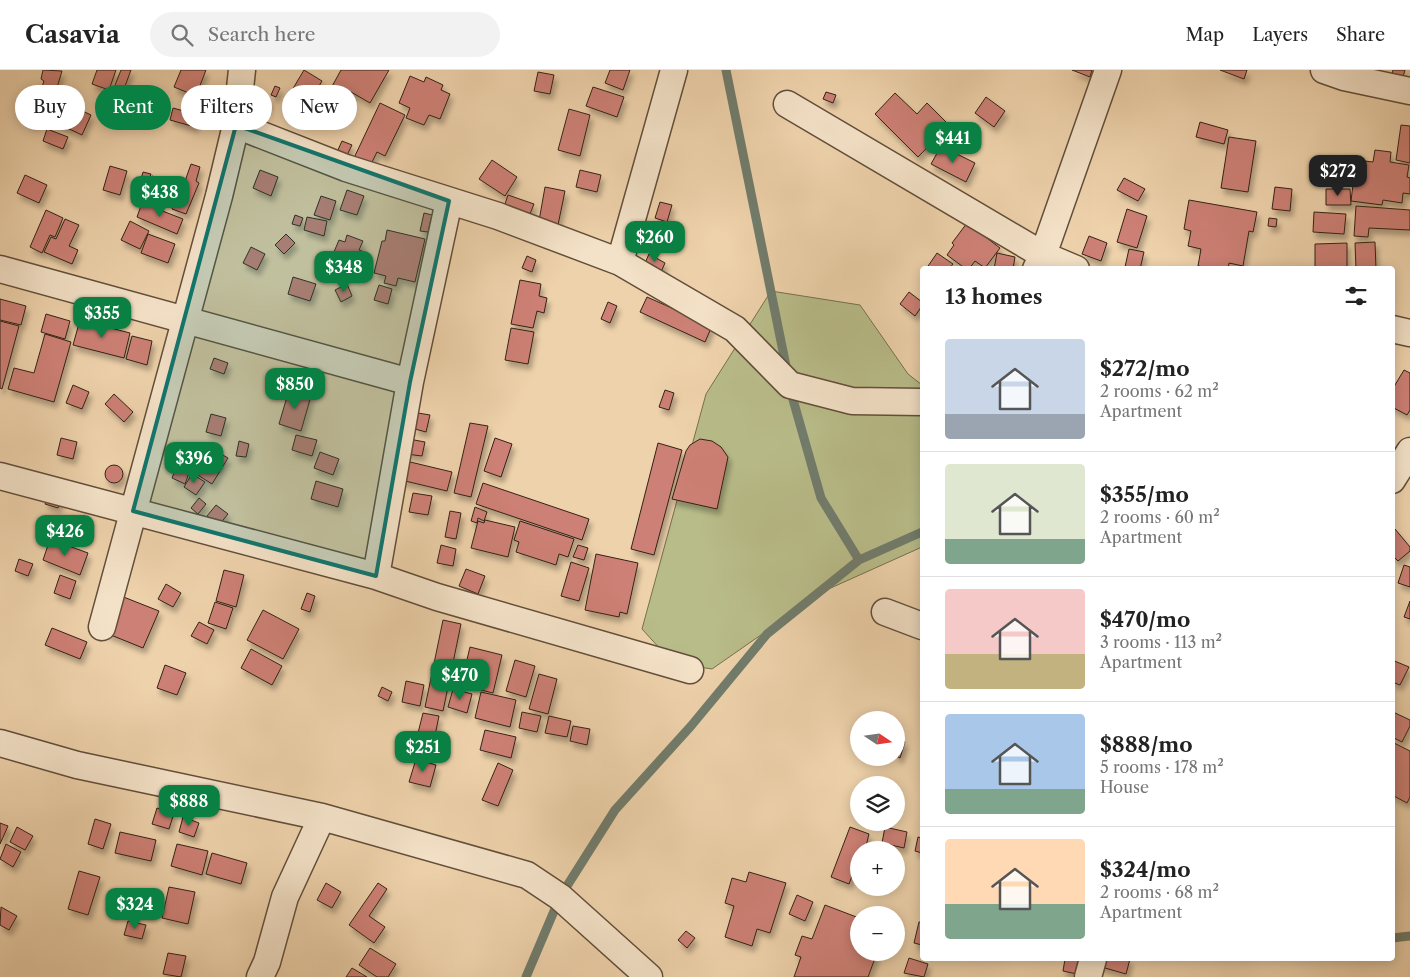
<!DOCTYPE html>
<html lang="en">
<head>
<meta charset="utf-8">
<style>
  body { margin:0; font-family:"Libre Caslon Text",serif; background:#f2f2f2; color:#222; height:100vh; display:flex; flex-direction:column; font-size:19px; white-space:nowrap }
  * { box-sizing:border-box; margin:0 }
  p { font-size:16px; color:#767676 }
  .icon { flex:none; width:28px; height:28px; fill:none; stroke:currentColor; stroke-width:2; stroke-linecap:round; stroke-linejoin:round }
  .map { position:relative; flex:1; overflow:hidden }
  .panel { position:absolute; left:920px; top:196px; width:475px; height:695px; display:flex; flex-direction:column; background:#fff; border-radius:5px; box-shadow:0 2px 12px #0003 }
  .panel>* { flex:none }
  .banner { position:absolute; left:15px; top:15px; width:475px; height:45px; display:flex; gap:10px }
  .needle { width:32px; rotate:103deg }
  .fabs { position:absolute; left:850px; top:641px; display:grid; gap:10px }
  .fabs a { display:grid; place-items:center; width:55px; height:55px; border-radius:50%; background:#fff; box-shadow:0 2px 12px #0003; font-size:25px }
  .price { position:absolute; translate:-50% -42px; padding:0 11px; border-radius:10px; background:#0b8043; color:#fff; font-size:16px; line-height:32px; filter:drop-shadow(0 1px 2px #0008) }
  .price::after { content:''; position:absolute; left:50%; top:30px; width:15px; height:11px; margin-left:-8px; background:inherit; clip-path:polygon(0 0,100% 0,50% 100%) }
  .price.selected { background:#222; color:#fff }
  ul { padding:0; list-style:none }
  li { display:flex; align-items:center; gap:15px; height:125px; padding:0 25px }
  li+li { border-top:1px solid #e0e0e0 }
  li span { display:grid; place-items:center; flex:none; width:140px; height:100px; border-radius:5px; color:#555 }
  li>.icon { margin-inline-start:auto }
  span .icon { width:60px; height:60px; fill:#fffc; stroke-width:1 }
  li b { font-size:21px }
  h2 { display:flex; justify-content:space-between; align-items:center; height:60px; padding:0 25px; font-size:21px }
  .tag { padding:0 18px; border-radius:22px; background:#fff; box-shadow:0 2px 12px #0003; font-size:18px; line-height:45px }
  .tag.selected { background:#0b8043; color:#fff }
  header { display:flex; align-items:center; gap:30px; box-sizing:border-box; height:70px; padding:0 25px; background:#fff; border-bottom:1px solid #e0e0e0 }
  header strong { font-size:24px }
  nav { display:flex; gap:28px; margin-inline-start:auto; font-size:18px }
  .search { width:350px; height:45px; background:#f2f2f2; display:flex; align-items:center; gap:12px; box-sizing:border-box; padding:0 18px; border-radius:28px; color:#767676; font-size:19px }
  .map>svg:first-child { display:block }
  .green { fill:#b8bc89; stroke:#766f4f }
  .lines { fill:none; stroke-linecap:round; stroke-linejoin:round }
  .stream { stroke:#717c6c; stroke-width:9 }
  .building { fill:#cd8075; stroke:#342215; filter:url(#shadow) }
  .street-casing { stroke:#624e3a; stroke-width:29 }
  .street { stroke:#f4e2c8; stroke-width:26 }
  .marked { fill:#0f766e; fill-opacity:0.2; stroke:#0f766e; stroke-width:4; stroke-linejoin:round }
</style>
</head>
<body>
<header>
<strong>Casavia</strong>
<div class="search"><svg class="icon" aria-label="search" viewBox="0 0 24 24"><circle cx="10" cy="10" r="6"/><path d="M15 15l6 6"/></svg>Search here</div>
<nav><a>Map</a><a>Layers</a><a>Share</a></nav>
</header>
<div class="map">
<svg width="1410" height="907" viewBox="0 0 1410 907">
  <defs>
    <filter id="shadow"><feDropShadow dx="3" dy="5.5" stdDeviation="2.5" flood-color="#0004"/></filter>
  </defs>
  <rect width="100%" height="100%" fill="#eed2ab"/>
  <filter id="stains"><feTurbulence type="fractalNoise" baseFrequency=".004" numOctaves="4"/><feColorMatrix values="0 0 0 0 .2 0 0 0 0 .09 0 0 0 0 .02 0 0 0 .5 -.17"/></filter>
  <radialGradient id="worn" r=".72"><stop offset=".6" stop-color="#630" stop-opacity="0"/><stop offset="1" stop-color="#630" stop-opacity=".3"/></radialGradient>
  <path class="green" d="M771,221L860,235L908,304L922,315V477L824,521L712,599L673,593L642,559L706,324Z"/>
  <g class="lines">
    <path class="stream" d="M726,0L787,301
      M790,319L821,428L859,490
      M1392,868L1410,866
      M526,907L560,827L615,740L691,656L767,564L859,490L922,462"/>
  </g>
  <path class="building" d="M43,0L62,1L56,21L42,17L44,11L41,9Z
    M97,0H116L109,20L92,14Z
    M121,0H131L121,27L112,23Z
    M181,0H206L196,26L174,17Z
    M304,0L322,11L306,38L288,27Z
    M341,0H389L370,33L351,22L347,30L330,20Z
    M610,0H630L623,20L605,13Z
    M1072,0H1092L1090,7Z
    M1220,0H1247L1244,9Z
    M1393,0H1405L1403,7L1392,4Z
    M538,2L554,5L550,24L534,21Z
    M410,6L424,12L426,7L443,15L441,20L450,24L440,49L429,45L424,55L406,48L410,38L399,33Z
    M275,16L280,18L276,27L271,25Z
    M593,17L624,27L617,47L586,36Z
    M826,22L836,25L833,33L823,29Z
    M895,23L917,44L927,33L949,55L918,87L875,44Z
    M261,27L270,30L266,40L258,36Z
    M986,27L1005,41L994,57L975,43Z
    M57,29L91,45L82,65L48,49Z
    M380,33L405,45L385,86L377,82L369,98L353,90Z
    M173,38L198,45L195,57L170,50Z
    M569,39L590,45L580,86L558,80Z
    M29,44L37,47L35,54L26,51Z
    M1200,52L1228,60L1224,74L1196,67Z
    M1401,55L1410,56V93L1396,90Z
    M47,59L68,67L63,79L43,71Z
    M1229,67L1256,71L1248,122L1221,118Z
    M342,71L352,75L346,87L337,82Z
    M941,76L975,93L966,112L931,94Z
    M1375,80L1391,82L1390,92L1409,95L1407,107L1410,108V124L1403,123L1402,133L1383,130L1382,135L1351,131L1356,90L1373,92Z
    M492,90L517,107L505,126L479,109Z
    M191,94L200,97L196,111L199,113L186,144L172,139L175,129L171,128L176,111L184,114Z
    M110,96L127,101L120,125L103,120Z
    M260,100L278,107L271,126L253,118Z
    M580,100L601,105L597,122L576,117Z
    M143,102L151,104L145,122L138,119Z
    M25,105L47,115L39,133L17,123Z
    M152,106L168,111L163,126L148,121Z
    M1124,108L1145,119L1138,131L1117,120Z
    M545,117L565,121L558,155L539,151Z
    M1275,117L1292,119L1290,141L1272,139Z
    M1326,119H1350L1351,135H1326Z
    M347,120L364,126L357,145L340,140Z
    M508,125L534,134L528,149L503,140Z
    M321,126L336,131L330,150L314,145Z
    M1189,130L1257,142L1253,162L1249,161L1243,196L1229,193L1228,199H1215L1198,196L1201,179L1188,176L1191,161L1184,159Z
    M660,132L672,135L667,152L655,148Z
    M142,133L183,149L177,164L137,147Z
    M1356,136L1410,140V160L1369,158L1368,167L1354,166Z
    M1127,139L1147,146L1137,178L1117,172Z
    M46,140L63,148L55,167L50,165L42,183L30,177Z
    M1314,142L1346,144L1344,164L1313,162Z
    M424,143L432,145L428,162L420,161Z
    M295,145L303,148L300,156L292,154Z
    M307,147L327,151L324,166L304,160Z
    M1269,148L1277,149L1276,157L1268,156Z
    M65,149L79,155L69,176L78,180L72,194L44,182L51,167L56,169Z
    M130,151L149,161L140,179L121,170Z
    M967,153L1000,178L985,198L975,191L969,199H966L947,185L954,175L952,173Z
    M387,160L425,169L415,212L398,208L396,216L384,213L386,206L374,203L382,171H385Z
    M148,164L175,174L168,193L141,183Z
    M286,164L295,173L284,184L275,175Z
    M347,165L363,171L359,180L364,182L357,200L331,189L339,170L345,172Z
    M1089,166L1107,173L1101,191L1082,184Z
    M1375,172L1376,199H1356L1355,173Z
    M1347,173V199H1315V174Z
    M251,177L265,184L257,200L243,193Z
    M1129,179L1144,182L1140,199L1125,197Z
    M937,183L953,194L949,199H926Z
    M997,183L1015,187L1013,199H994Z
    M649,184L665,193L661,202L645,193Z
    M527,186L536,190L532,202L522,198Z
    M293,207L316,214L310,231L288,224Z
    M520,210L541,214L539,226L547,228L544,243L537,241L533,258L511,254Z
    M347,214L352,226L341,232L335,220Z
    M379,215L392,219L388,234L374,230Z
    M909,222L922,232V236L915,246L900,234Z
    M647,227L712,256L705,272L640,242Z
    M0,229L26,236L21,255L0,250Z
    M608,232L617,236L610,253L601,249Z
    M46,244L70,251L65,269L41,262Z
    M80,250L130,263L124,288L73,275Z
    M0,251L19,256L2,319L0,318Z
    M511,258L534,262L528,294L505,290Z
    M45,264L71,272L54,332L8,319L14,298L34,303Z
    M132,266L152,271L147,295L126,289Z
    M214,288L228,293L224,304L210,299Z
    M1404,300L1410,303V340L1407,345L1392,337V320Z
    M73,315L89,322L82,339L66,333Z
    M289,320L311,326L301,361L279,354Z
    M665,320L674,323L669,340L659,337Z
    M114,324L133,342L124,352L105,334Z
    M418,343L430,345L426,362L415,359Z
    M211,344L226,348L221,366L206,362Z
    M470,353L488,356L471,427L454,423Z
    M296,365L317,370L312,386L292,380Z
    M61,368L77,372L73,389L57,385Z
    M495,368L512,374L501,407L484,401Z
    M409,369L425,372L422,386L406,384Z
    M700,369L712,371L721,377L728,387L717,439L672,429L686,381L690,375Z
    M239,371L249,374L246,387L236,386Z
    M658,373L682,380L654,485L631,479Z
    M209,377L228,388L212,414L193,402Z
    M320,382L339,389L333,405L314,398Z
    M406,391L452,402L447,421L401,410Z
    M105 404a9 9 0 1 1 18 0a9 9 0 1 1-18 0Z
    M176,398L189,403L185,414L172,408Z
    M192,404L205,412L196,425L184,417Z
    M316,411L343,419L338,437L311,429Z
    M483,413L589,449L582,470L476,434Z
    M49,423L62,427L58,438L45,434Z
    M413,423L432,426L428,445L409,442Z
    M199,428L206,434L198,444L191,438Z
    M216,435L228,444L219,455L207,446Z
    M475,437L487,442L484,451L478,448L477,453L471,451Z
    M450,441L461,443L456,469L445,467Z
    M485,450L515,457L508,487L471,478L478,451L484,453Z
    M520,451L574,469L568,487L559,484L556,495L516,482L519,472L514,470Z
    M1395,459L1410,477V481L1398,491L1392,485V461Z
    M50,469L88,483L80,505L43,490Z
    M441,475L456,479L453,496L437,493Z
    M578,475L588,478L584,490L573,487Z
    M596,484L638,493L627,544L620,542L619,547L585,540Z
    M19,489L33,494L28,506L15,501Z
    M571,492L589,498L579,531L561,526Z
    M1404,495L1410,497V517L1398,513Z
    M466,499L485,506L478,524L459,516Z
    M224,500L244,505L236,537L216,531Z
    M60,505L76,511L70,529L54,523Z
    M166,514L181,523L173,537L158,529Z
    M307,523L315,526L310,542L301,539Z
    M121,526L159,541L143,578L106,563Z
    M1410,531V549L1404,547Z
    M215,532L233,538L226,559L208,553Z
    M263,540L299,559L283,589L247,570Z
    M443,550L461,554L443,641L425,637Z
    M199,552L214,560L207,574L191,566Z
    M52,558L87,572L80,589L45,575Z
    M470,577L502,585L493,623L461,615Z
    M251,579L282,596L272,615L241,598Z
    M515,590L535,596L526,627L506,621Z
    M1392,590L1409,597L1400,615L1392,612Z
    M165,595L186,603L177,625L157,618Z
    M539,604L557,609L548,644L529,639Z
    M406,611L424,615L420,636L402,632Z
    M382,617L392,622L388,631L378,626Z
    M453,619L472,624L467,643L448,637Z
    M481,622L516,630L510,657L475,648Z
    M522,642L541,646L537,662L519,658Z
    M1393,642L1410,650V656L1402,672L1392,667Z
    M423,643L439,646L433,675L416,671Z
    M549,646L571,651L567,667L545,663Z
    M573,656L590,659L587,675L570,671Z
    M485,660L516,667L511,688L480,680Z
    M896,669L905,672L900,688L896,686Z
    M1392,672L1410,681V727L1407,733L1392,725Z
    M419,676L433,679L430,691L417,687Z
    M416,689L436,695L430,717L409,712Z
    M498,693L513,700L498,736L482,730Z
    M157,738L174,743L169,759L152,754Z
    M183,747L199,753L194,767L179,762Z
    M95,749L111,754L103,779L88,774Z
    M0,753L8,756L0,774Z
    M17,757L33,766L25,780L10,772Z
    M850,757L869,764L865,780H859V800L855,798L849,814L831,807Z
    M885,757L907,762L904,778L882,773Z
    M120,762L156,770L151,791L115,783Z
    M918,767L922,768V783L915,781Z
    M6,774L21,782L13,797L0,789Z
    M177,774L208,781L202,805L171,796Z
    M212,783L247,793L241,814L206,804Z
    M79,801L100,807L88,845L68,839Z
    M749,802L786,813L770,863L757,859L752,876L725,867L734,836L725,833L732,808L746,812Z
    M326,813L341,822L332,838L317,830Z
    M378,813L387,819L369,846L385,857L374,873L349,855Z
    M169,817L195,822L188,854L162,848Z
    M138,822L156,826L152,844L134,839Z
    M797,825L813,832L805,851L789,844Z
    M825,835L859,848L857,875L859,876V882L877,883L868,907H794L801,887L795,885L802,866L812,869Z
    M1,837L17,846L9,860L0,855Z
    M128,851L146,855L142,869L124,865Z
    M919,852H922V875L914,873Z
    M686,861L695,868L687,878L678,870Z
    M370,878L396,894L388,907H377L359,895Z
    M168,883L186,886L181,907L163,904Z
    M909,888L928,894L924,907L904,903Z
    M1065,889L1080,890L1077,904L1063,901Z
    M1100,889H1130L1126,904L1098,896Z
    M352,898L367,907H346Z"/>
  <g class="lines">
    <g class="street-casing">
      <path id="street" d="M1324,0L1344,7L1410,21
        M787,34L1043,185L1076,199
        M236,55L346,98L498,146L620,192L735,259L790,315L852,331L922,332
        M620,192L674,0
        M0,199L410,312
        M1036,199L1043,185L1108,0
        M1392,259L1410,263
        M0,406L376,506L437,527L690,600
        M1392,410L1410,381
        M376,506L410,312L449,131
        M885,542L922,556
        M102,557L219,126L236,55L242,0
        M0,673L77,695L322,747L527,805L560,827L649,907
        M260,907L267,892L285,827L322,747
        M1088,907L1093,889"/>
    </g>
    <use href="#street" class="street"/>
  </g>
  <path class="marked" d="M236,55L449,131L410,312L376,506L133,441Z"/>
  <rect width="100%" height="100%" filter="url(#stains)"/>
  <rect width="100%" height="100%" fill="url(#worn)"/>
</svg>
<div class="fabs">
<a><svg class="needle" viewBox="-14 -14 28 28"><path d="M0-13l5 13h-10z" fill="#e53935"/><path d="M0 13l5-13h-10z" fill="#767676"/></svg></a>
<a><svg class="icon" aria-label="layers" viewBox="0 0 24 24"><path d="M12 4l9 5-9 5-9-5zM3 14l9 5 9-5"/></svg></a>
<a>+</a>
<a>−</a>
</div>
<b class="price" style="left:953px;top:94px">$441</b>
<b class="price selected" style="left:1338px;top:127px">$272</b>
<b class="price" style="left:160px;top:148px">$438</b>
<b class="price" style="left:655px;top:193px">$260</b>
<b class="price" style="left:344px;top:223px">$348</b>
<b class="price" style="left:102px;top:269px">$355</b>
<b class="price" style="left:295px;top:340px">$850</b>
<b class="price" style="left:194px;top:414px">$396</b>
<b class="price" style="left:65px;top:487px">$426</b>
<b class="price" style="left:460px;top:631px">$470</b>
<b class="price" style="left:423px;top:703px">$251</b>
<b class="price" style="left:189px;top:757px">$888</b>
<b class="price" style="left:135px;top:860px">$324</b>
<div class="banner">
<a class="tag">Buy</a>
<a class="tag selected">Rent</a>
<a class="tag">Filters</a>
<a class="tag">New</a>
</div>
<section class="panel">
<h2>13 homes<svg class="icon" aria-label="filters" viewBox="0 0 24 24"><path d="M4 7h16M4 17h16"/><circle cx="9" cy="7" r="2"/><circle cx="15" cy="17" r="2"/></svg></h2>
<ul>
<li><span style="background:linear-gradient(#c9d6e8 75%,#9aa5b1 0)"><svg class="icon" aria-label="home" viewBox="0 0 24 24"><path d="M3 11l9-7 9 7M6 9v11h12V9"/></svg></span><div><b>$272/mo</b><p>2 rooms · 62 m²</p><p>Apartment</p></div></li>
<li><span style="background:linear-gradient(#dfe7d0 75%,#7fa58c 0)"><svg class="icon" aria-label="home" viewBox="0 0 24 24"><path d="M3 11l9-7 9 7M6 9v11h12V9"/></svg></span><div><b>$355/mo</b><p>2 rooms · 60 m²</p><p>Apartment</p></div></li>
<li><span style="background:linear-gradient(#f6c9c9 65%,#c2b280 0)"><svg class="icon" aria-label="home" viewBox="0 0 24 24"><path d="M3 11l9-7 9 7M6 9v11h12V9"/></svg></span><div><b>$470/mo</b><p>3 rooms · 113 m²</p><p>Apartment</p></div></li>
<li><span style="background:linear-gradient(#a9c7e8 75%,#7fa58c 0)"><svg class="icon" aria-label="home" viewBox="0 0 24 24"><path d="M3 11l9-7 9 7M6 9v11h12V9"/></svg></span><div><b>$888/mo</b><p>5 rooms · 178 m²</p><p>House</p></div></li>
<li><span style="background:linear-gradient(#ffd9b3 65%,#7fa58c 0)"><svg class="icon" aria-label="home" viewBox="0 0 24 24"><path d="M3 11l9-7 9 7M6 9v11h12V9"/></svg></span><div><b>$324/mo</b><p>2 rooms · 68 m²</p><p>Apartment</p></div></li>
</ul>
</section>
</div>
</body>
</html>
